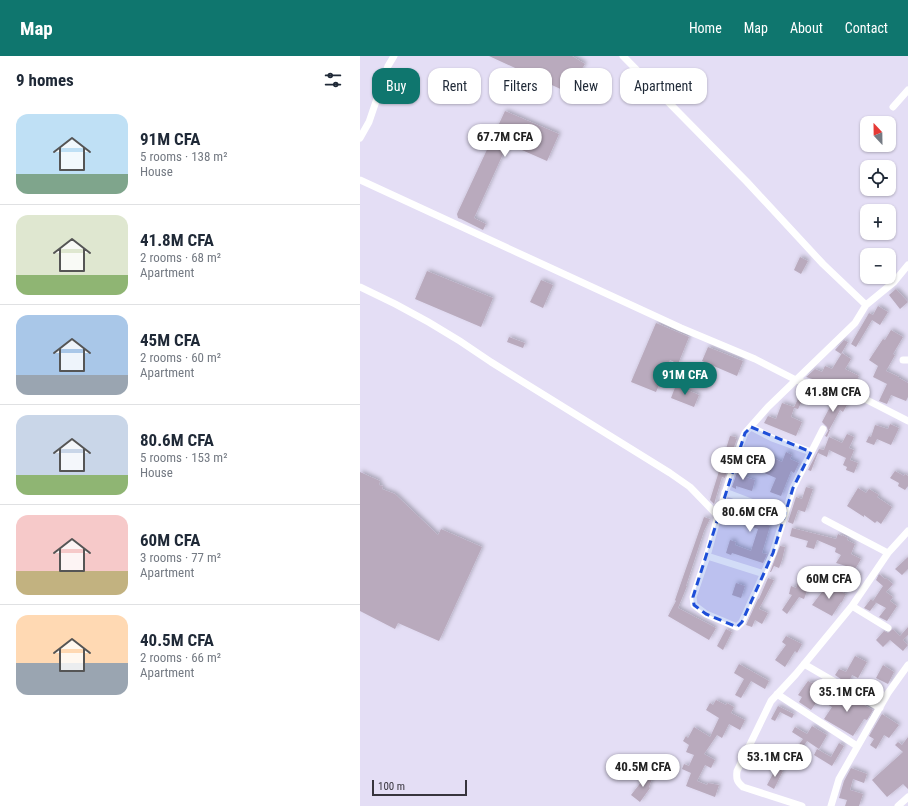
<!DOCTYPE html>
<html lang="en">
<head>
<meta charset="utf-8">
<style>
  body { margin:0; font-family:"Roboto Condensed",sans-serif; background:#f6f6f7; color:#1f2937; height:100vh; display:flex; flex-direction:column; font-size:15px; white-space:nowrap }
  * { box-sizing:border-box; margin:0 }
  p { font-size:13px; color:#747a83 }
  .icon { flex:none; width:22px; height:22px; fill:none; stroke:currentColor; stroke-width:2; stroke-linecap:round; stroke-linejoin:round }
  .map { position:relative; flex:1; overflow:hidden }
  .details { display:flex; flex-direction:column; background:#fff; width:360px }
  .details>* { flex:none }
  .top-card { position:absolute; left:12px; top:12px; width:380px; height:36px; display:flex; gap:8px }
  .needle { width:26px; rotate:338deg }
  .buttons { position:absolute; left:500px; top:60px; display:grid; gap:8px }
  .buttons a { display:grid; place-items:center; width:36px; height:36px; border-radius:8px; background:#fff; box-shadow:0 1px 3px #0004; font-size:20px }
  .scale { position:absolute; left:12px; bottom:10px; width:95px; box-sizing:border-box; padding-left:4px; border:2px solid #37343d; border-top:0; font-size:11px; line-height:14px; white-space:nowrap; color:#37343d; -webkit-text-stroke:3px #e4def5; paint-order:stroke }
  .price { position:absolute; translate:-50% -34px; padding:0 9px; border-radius:14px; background:#fff; color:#222; font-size:13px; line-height:26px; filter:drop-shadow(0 1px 2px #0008) }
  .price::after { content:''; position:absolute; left:50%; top:24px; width:12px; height:9px; margin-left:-6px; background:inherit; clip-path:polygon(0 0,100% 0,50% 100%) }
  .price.active { background:#0f766e; color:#fff }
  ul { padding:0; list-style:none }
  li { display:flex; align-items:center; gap:12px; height:100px; padding:0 16px }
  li+li { border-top:1px solid #e0e1e3 }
  li span { display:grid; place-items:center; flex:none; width:112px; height:80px; border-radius:12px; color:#555 }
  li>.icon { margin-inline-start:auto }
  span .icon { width:48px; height:48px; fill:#fffc; stroke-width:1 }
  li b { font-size:17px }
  h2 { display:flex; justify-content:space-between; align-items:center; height:48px; padding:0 16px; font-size:17px }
  .chip { padding:0 14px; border-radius:12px; background:#fff; box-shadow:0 1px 3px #0004; font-size:14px; line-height:36px }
  .chip.active { background:#0f766e; color:#fff }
  header { display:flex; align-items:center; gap:24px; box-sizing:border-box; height:56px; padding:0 20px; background:#0f766e; color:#fff }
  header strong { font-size:19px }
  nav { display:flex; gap:22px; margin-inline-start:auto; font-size:14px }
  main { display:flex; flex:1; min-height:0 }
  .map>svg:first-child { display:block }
  .building { fill:#b9aabd; filter:url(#shadow) }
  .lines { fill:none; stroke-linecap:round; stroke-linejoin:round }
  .minor { stroke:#fff; stroke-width:7 }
  .marked { fill:#1d4ed8; fill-opacity:0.2; stroke:#1d4ed8; stroke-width:3; stroke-dasharray:8 5; stroke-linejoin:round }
</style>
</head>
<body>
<header>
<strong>Map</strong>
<nav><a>Home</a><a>Map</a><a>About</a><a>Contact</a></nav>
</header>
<main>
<section class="details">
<h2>9 homes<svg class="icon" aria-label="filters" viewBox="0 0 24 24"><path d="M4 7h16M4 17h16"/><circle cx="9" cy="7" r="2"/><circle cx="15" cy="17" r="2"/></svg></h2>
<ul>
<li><span style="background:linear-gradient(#bfe0f5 75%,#7fa58c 0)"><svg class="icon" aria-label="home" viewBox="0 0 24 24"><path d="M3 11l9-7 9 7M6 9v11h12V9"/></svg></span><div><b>91M CFA</b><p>5 rooms · 138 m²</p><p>House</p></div></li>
<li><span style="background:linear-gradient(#dfe7d0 75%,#8fb573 0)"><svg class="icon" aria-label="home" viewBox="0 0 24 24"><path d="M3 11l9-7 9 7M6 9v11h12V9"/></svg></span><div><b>41.8M CFA</b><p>2 rooms · 68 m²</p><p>Apartment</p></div></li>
<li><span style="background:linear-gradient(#a9c7e8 75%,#9aa5b1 0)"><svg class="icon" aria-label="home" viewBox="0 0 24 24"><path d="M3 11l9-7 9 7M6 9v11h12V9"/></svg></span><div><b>45M CFA</b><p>2 rooms · 60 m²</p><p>Apartment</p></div></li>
<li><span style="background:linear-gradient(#c9d6e8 75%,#8fb573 0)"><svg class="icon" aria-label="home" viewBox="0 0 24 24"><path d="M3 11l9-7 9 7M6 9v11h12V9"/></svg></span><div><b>80.6M CFA</b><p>5 rooms · 153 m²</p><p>House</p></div></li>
<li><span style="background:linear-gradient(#f6c9c9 70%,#c2b280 0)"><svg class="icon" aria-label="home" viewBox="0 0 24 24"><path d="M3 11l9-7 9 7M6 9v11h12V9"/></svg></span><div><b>60M CFA</b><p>3 rooms · 77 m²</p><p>Apartment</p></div></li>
<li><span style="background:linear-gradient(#ffd9b3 60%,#9aa5b1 0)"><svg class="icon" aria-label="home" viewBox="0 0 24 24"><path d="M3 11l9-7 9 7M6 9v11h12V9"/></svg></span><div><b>40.5M CFA</b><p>2 rooms · 66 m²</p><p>Apartment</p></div></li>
</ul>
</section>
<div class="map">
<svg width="548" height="750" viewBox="0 0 548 750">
  <defs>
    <filter id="shadow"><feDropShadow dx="2" dy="-2" stdDeviation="2" flood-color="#0004"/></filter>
  </defs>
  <rect width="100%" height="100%" fill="#e4def5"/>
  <path class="building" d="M129,0H212L225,8L207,36Z
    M145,55L199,78L187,105L146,87L142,97L143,98L114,162L126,168L123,174L101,163L98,162L97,158Z
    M440,201L448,205L441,218L434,214Z
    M67,215L133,242L121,271L55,243Z
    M181,224L193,229L183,252L170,246Z
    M536,233L548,246L540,253L529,239Z
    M518,250L528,256L520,269L512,264L496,291L491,288L509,257L513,259Z
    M296,267L329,281L318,308L310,304L296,336L271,326Z
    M531,274L543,281L533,298L535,299L526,315L539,321V322L548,327V341L546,345L531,339L527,348L519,345L527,328L513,321L518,310L509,304L523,283L525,284Z
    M149,281L165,287L163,292L147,286Z
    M484,284L488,286L481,298L475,294Z
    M348,291L383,305L377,320L342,305Z
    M482,297L491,303L485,313L499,320L494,330L482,323L478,331L446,321L455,313L462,316L465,310L472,313Z
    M316,329L339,339L334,351L311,342Z
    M452,334L460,336L455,346L448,342Z
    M440,339L444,341L438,353L434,352L431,361L442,366L436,380L404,367L408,360L416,363L422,347L434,351Z
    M472,342L487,349L483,356L480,354L469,374H470L467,381L465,380L468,375L467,371L462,366L471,349L469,348Z
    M530,368L539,372L531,389L517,383L514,389L506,386L509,380L511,381L515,369L528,373Z
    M487,378L494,381L489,392L494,394L490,404L498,407L494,417L486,414L487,411L483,409L486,402L469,394L467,401L458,397L451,415L448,414L459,393L464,394L469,381L482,387Z
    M370,380L376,381L375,383H377L374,391H373L365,422L362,421L354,448L350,444Z
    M426,396L432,399L430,403L439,407L434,417L431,415L421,440L410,436L416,422L393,412L397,403L406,407L409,400L422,406Z
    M379,411L384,413L382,420L395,424L392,435L376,430V433L372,431Z
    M535,415L544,420L545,418L548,420V430L545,434L538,430L539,427L530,422Z
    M0,416L20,425L19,429L23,430L22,433L35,438L78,479L81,473L122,491L79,585L38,567L35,573L0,555Z
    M446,431L453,433L445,456L438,454L433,468L428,466L436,441L442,443Z
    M498,432L506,437L509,433L519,439L517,441L532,451L521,468L517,465L515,467L504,459V461L487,450Z
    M373,445L386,450L384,454L394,457L395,453L405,457L401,467L410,470L402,497L407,498L403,507L372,497L371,499L366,497L370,484L376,486L375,489L391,495L398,473L371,464L375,454L370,452Z
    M344,461L350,463L344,475L326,530H327L318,552L356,572L349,584L308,560L316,545L315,544Z
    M432,472L476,483L478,478L482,480V479L488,482L487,484L495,488L491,498L501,503L494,515L501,518L495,529L480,523L486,510L476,507L481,499L475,496L476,492L457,484L454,493L446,491L448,485L430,480Z
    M420,490L425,491L422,504L419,512L414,510L411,516H410Z
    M548,501V513L542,519L535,513Z
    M443,514L451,517L444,535H447L444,543L439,541L427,558L422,554L432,539L429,538L431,530L436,532Z
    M519,518L525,523L526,522L533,528L526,536L533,541L530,545L537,550L527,565L519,561L526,552L515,546L516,547L510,555L504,552L511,543L513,545L523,530L516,524Z
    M408,522L414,524L399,553L408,557L402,568L395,564L392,571L386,569L398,543H399Z
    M376,527L385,530L381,542L372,539Z
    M461,528L470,532L471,530L486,538L482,546H481L472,560L452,549L462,536L458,534Z
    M548,571V579L543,584L548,589L543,595L530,584L523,591L516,584L524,575L528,577L533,573L540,580Z
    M366,573L372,576L363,594L357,590Z
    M426,580L442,588L437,597L435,595L425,611L415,604L426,589L422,586Z
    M495,600L507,606L498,622L492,619L488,628L475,619L479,613L486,616Z
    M379,608L409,625L405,633L391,625L381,642L375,639L384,623L374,617Z
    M523,609L534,616L528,628L516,622Z
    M448,625L452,627L453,626L459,632L450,643L456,647L451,654L439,646L442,641L438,639Z
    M481,636L513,654L507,664L504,663L493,680L464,663L472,651L463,646L468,638L477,643Z
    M356,644L366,649L367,647L374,651L371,657L385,664L380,674L369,668L362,682L357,679L344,698L355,704L351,712L345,709L337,725L347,729L348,727L359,729L355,741L326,730L331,717L322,713L324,708L329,710L334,699L326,696L329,689L323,685L326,680L328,682L334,671L350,681L359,662L346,654L350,647L353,649Z
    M418,650L434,658L432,662L420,656L415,665L411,663Z
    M522,658L539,669L529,682L524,679L516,693L510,689L514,683L509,680Z
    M452,670L467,679L459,693L447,685L441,694L437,691L443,683L432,676L435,671L447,678Z
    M548,681V733L543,728L527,741L512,724L543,696L535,689L538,686L542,689Z
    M479,687L484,690L472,710L454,699L457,693L471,701Z
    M416,712L423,715L414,733L407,729Z
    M491,712L507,718L504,727L493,723L490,734L503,738L499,750H485L487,744L479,742L484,725Z
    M285,717L293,720L289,731L290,732L280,746L271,739L282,725Z"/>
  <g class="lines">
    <path class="minor" d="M263,0L387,126L463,208L506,249
      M533,51L548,34
      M0,82L9,66L28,10L34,0
      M0,124L321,272L395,303L436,324L507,344L548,365
      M0,231C46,252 90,277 131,306L310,417L330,431L358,460
      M543,304H548
      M391,371L412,382L451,396
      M463,373L433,432L413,497L382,566L377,571L346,558L334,549L333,541L347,500L358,460L381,387L385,377L408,351L495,267L506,249L534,226L548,209
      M365,436L425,459
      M465,464L528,497
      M347,500L404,518
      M492,550L528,572
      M444,608L520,652
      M417,638L497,690
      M442,750L383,731C377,726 376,723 377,715L411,645L436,618L492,550L528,497L548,475
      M471,750L479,723L528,637L548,609
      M538,750L548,741"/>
  </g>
  <path class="marked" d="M391,371L451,396L433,432L413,497L382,566L377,571L346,558L334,549L333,541L385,377Z"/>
</svg>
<div class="buttons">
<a><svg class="needle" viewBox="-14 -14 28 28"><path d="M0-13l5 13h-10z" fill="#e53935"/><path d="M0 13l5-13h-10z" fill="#747a83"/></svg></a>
<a><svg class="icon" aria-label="locate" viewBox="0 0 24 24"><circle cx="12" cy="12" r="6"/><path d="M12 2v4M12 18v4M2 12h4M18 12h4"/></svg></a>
<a>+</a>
<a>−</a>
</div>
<div class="scale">100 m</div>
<b class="price" style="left:145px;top:102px">67.7M CFA</b>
<b class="price active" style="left:325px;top:340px">91M CFA</b>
<b class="price" style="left:473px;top:357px">41.8M CFA</b>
<b class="price" style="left:383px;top:425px">45M CFA</b>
<b class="price" style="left:390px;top:477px">80.6M CFA</b>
<b class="price" style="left:469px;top:544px">60M CFA</b>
<b class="price" style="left:487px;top:657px">35.1M CFA</b>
<b class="price" style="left:415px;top:722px">53.1M CFA</b>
<b class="price" style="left:283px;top:732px">40.5M CFA</b>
<div class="top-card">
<a class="chip active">Buy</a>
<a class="chip">Rent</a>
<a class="chip">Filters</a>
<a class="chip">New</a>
<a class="chip">Apartment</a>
</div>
</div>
</main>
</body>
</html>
